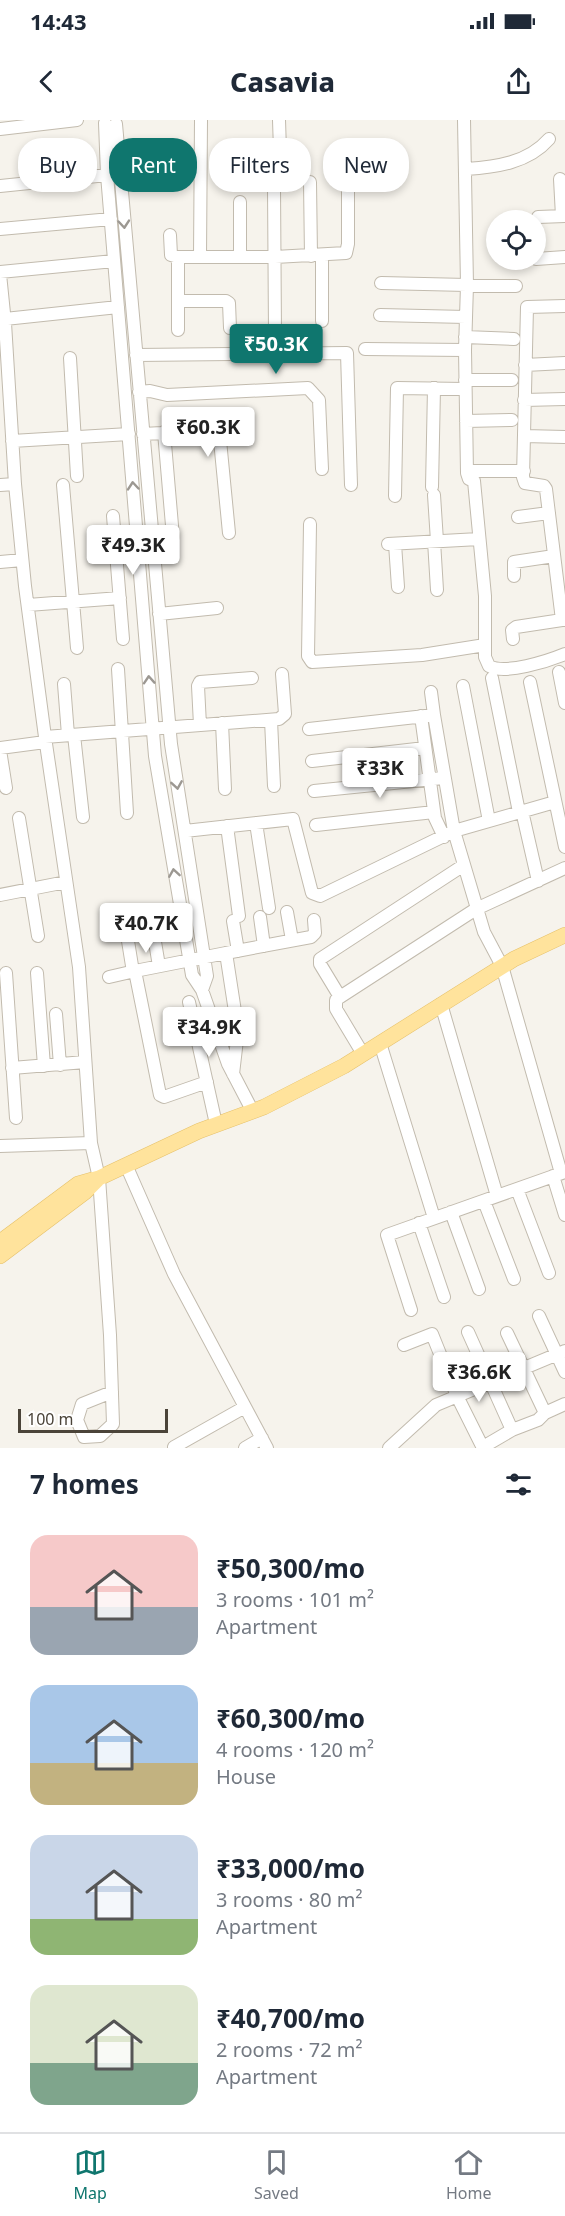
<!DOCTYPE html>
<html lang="en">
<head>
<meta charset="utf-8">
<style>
  body { margin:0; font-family:"Noto Sans",sans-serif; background:#f6f6f7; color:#1f2937; height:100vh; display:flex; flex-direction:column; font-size:22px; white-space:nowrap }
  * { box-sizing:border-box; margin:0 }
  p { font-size:20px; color:#747a83 }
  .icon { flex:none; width:33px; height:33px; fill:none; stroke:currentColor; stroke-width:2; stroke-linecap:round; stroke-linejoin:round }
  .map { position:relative; height:1328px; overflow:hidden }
  .panel { display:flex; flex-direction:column; background:#fff; flex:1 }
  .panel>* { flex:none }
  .guide { position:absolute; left:18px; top:18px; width:530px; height:54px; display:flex; gap:12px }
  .tools { position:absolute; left:486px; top:90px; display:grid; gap:12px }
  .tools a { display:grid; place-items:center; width:60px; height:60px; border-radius:50%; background:#fff; box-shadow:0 3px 9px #0003; font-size:30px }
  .scale { position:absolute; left:18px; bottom:15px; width:150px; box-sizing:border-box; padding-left:6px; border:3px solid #4b4439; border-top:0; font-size:16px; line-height:21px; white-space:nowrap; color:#4b4439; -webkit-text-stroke:4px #fff; paint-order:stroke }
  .price { position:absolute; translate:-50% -51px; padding:0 14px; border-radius:6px; background:#fff; color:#222; font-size:20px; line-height:39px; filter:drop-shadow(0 2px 3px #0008) }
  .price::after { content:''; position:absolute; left:50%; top:36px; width:18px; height:14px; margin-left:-9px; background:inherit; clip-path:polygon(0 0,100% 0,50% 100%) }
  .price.on { background:#0f766e; color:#fff }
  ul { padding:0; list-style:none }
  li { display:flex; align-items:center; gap:18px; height:150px; padding:0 30px }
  li span { display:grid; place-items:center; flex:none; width:168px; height:120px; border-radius:18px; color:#555 }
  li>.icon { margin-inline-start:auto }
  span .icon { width:72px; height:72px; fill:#fffc; stroke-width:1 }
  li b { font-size:26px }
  h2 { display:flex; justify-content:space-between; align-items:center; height:72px; padding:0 30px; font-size:26px }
  .tag { padding:0 21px; border-radius:24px; background:#fff; box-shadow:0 3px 9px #0003; font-size:21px; line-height:54px }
  .tag.on { background:#0f766e; color:#fff }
  .status { display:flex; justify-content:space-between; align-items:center; height:42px; padding:0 30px; background:#fff; direction:ltr }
  .status svg { height:16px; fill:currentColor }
  header { display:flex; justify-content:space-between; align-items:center; height:78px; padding:0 30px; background:#fff; font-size:27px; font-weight:800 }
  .dock { display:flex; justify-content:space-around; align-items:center; height:84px; border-top:2px solid #e0e1e3; background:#fff; font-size:16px; color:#747a83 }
  .dock a { display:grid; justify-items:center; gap:3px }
  .dock .on { color:#0f766e }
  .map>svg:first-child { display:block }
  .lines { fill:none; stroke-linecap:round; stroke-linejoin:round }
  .minor-casing { stroke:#c2bbae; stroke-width:14 }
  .major-casing { stroke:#e6c16a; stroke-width:16 }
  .minor { stroke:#fff; stroke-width:12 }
  .major { stroke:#ffe39c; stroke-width:15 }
  .oneway { stroke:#9c9892 }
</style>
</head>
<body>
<div class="status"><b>14:43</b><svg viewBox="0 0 49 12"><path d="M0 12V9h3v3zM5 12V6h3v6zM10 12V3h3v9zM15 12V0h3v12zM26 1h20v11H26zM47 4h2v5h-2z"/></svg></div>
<header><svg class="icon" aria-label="back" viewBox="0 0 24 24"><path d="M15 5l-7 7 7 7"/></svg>Casavia<svg class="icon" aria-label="share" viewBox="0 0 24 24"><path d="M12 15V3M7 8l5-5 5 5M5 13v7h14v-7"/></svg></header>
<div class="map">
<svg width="565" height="1328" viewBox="0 0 565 1328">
  <rect width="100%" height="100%" fill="#f6f3ec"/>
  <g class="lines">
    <g class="minor-casing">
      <path id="minor" d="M201,0L200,137H275L346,133L348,124V59
        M279,0L281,60
        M464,0L467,165L465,230L467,353L469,359L474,361L485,476V537L489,546C505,555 548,541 565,534
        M105,3L107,55L155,636L192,855L202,870L228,944L252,990
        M116,4L171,624L207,856L202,870
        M0,9L77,0
        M466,49C496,47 528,43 549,19
        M560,59L562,96
        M310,62L311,136
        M0,66L107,55
        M274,67L275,213
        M240,82V137
        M538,97L565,96
        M0,109L111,99
        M170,115L171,135L178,137
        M536,139L565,137
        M0,152L114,141
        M0,154L5,203L15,364L25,466L45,617L79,847L91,1023L99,1058L110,1215L113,1304L100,1316L84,1317L77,1300L82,1284L112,1272
        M381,163L467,165
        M467,166H516
        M178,181H226L229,183L230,208
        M565,186L527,187L523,357L525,363L544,366L546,369L562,500H565
        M380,195L466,197
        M5,199L118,187
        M322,201V135
        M178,210V137H200
        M465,217L514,219
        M365,229L465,230
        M136,235L347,233L351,365
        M70,238L77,356
        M525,245L565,243
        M465,260H512
        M139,272L150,271L167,275L308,268L319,280L322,349
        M524,280L565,279
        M466,301L512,300
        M164,312L173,417
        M143,314L219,310L229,413
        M524,316L565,317
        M12,321L129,314
        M467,351H524
        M0,365L15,364
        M63,365L77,528
        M432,367L434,268
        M434,375L437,421
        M395,376L397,268L465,269
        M113,396L123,519
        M518,397L549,393
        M310,404L308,536L312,542L422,535L485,525
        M434,421L437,470
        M388,424L479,419
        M395,424L398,467
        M0,442L22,440
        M514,456V442L554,436
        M28,485L120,478
        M159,494L217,488
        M513,519L512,510L516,507L562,500
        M118,549L127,693
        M559,552L565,583
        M492,558L519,692
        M530,562L565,727
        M64,564L68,615
        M463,566L489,701
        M431,572L434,595
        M421,596L435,698L444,717
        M271,600L274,666
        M222,603L225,669
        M200,605L198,566L200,562L252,558
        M309,609L434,595L454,711L484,812L502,846L561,1053
        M74,615L83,697
        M45,617L279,599L285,594L282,554
        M0,628L45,622
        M0,630L6,668
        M312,641L425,628
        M314,671L443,658
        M522,691L538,761
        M19,698L38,816
        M256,703L269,788
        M316,705L434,692
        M227,706L239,796
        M185,711L293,699L312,773L320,776L454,711L555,682
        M0,775L66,762
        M287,792L292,820
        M260,797L264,826
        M233,801L238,831
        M154,816L159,846
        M128,821L133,852
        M226,833L311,817L315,813L314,800
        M6,853L16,998
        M37,853L44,946
        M109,857L135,851
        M340,877L320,844V839L464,745
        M189,882L216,1004
        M441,884L497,1076
        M56,894L60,945
        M380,923L434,1098
        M363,934L336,889V880L340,877L476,789L565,748
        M12,948L85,942
        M207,962L164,977L160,975L135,851L226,833L238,911L233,954
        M0,1026L91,1023
        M126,1045L174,1154L267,1328
        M553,1056L565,1095
        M517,1069L549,1153
        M484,1081L514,1159
        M451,1092L479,1169
        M419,1103L444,1177
        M411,1190L387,1115L565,1052
        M539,1196L565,1252
        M468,1212L512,1310L538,1300L545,1293L565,1284
        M507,1213L545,1293
        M404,1225L432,1214L457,1276L483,1328
        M174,1327L245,1287
        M483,1327L512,1310
        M245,1328L262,1318
        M389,1328L436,1285L565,1231"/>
    </g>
    <g class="major-casing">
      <path id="major" d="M0,1122L78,1064L99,1058L199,1011L264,987L344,946L514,839L565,815
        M0,1136L85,1072L97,1060"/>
    </g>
    <use href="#minor" class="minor"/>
    <use href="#major" class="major"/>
  </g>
  <defs><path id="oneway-chevron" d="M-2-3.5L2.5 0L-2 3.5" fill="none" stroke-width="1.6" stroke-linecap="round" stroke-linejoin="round" transform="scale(1.5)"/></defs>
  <g class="oneway">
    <use href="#oneway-chevron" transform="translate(124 104) rotate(85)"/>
    <use href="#oneway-chevron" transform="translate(133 366) rotate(-95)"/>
    <use href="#oneway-chevron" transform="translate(149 560) rotate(-94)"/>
    <use href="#oneway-chevron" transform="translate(177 665) rotate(81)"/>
    <use href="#oneway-chevron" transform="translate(174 753) rotate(-99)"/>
  </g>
</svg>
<div class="tools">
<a><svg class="icon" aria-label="locate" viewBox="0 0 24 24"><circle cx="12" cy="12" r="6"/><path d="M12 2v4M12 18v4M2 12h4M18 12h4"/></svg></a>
</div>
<div class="scale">100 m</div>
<b class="price on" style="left:276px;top:255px">₹50.3K</b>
<b class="price" style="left:208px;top:338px">₹60.3K</b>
<b class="price" style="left:133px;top:456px">₹49.3K</b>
<b class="price" style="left:380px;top:679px">₹33K</b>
<b class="price" style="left:146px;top:834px">₹40.7K</b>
<b class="price" style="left:209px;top:938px">₹34.9K</b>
<b class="price" style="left:479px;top:1283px">₹36.6K</b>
<div class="guide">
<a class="tag">Buy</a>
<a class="tag on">Rent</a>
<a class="tag">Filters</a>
<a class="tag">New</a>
</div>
</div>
<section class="panel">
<h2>7 homes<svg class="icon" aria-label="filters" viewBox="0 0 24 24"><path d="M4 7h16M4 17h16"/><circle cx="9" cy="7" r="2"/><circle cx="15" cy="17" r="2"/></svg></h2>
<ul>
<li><span style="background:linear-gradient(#f6c9c9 60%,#9aa5b1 0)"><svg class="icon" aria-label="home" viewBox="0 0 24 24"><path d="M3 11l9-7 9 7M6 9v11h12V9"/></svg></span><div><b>₹50,300/mo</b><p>3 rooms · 101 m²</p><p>Apartment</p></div></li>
<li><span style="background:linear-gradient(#a9c7e8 65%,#c2b280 0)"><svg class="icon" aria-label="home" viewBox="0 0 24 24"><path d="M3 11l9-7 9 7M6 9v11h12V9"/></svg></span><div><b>₹60,300/mo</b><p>4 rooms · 120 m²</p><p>House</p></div></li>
<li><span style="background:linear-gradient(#c9d6e8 70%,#8fb573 0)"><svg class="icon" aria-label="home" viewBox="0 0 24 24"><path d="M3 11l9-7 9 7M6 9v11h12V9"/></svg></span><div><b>₹33,000/mo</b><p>3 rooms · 80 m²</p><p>Apartment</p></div></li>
<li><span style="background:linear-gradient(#dfe7d0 65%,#7fa58c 0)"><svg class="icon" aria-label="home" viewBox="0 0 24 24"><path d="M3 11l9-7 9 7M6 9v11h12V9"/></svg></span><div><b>₹40,700/mo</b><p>2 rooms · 72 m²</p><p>Apartment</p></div></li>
</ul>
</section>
<nav class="dock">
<a class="on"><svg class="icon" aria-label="map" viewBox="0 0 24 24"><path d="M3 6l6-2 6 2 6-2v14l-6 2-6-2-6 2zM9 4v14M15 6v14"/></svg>Map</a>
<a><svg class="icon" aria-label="saved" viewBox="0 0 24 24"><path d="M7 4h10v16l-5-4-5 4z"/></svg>Saved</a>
<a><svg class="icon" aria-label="home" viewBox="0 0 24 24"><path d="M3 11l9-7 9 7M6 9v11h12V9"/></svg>Home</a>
</nav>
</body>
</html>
